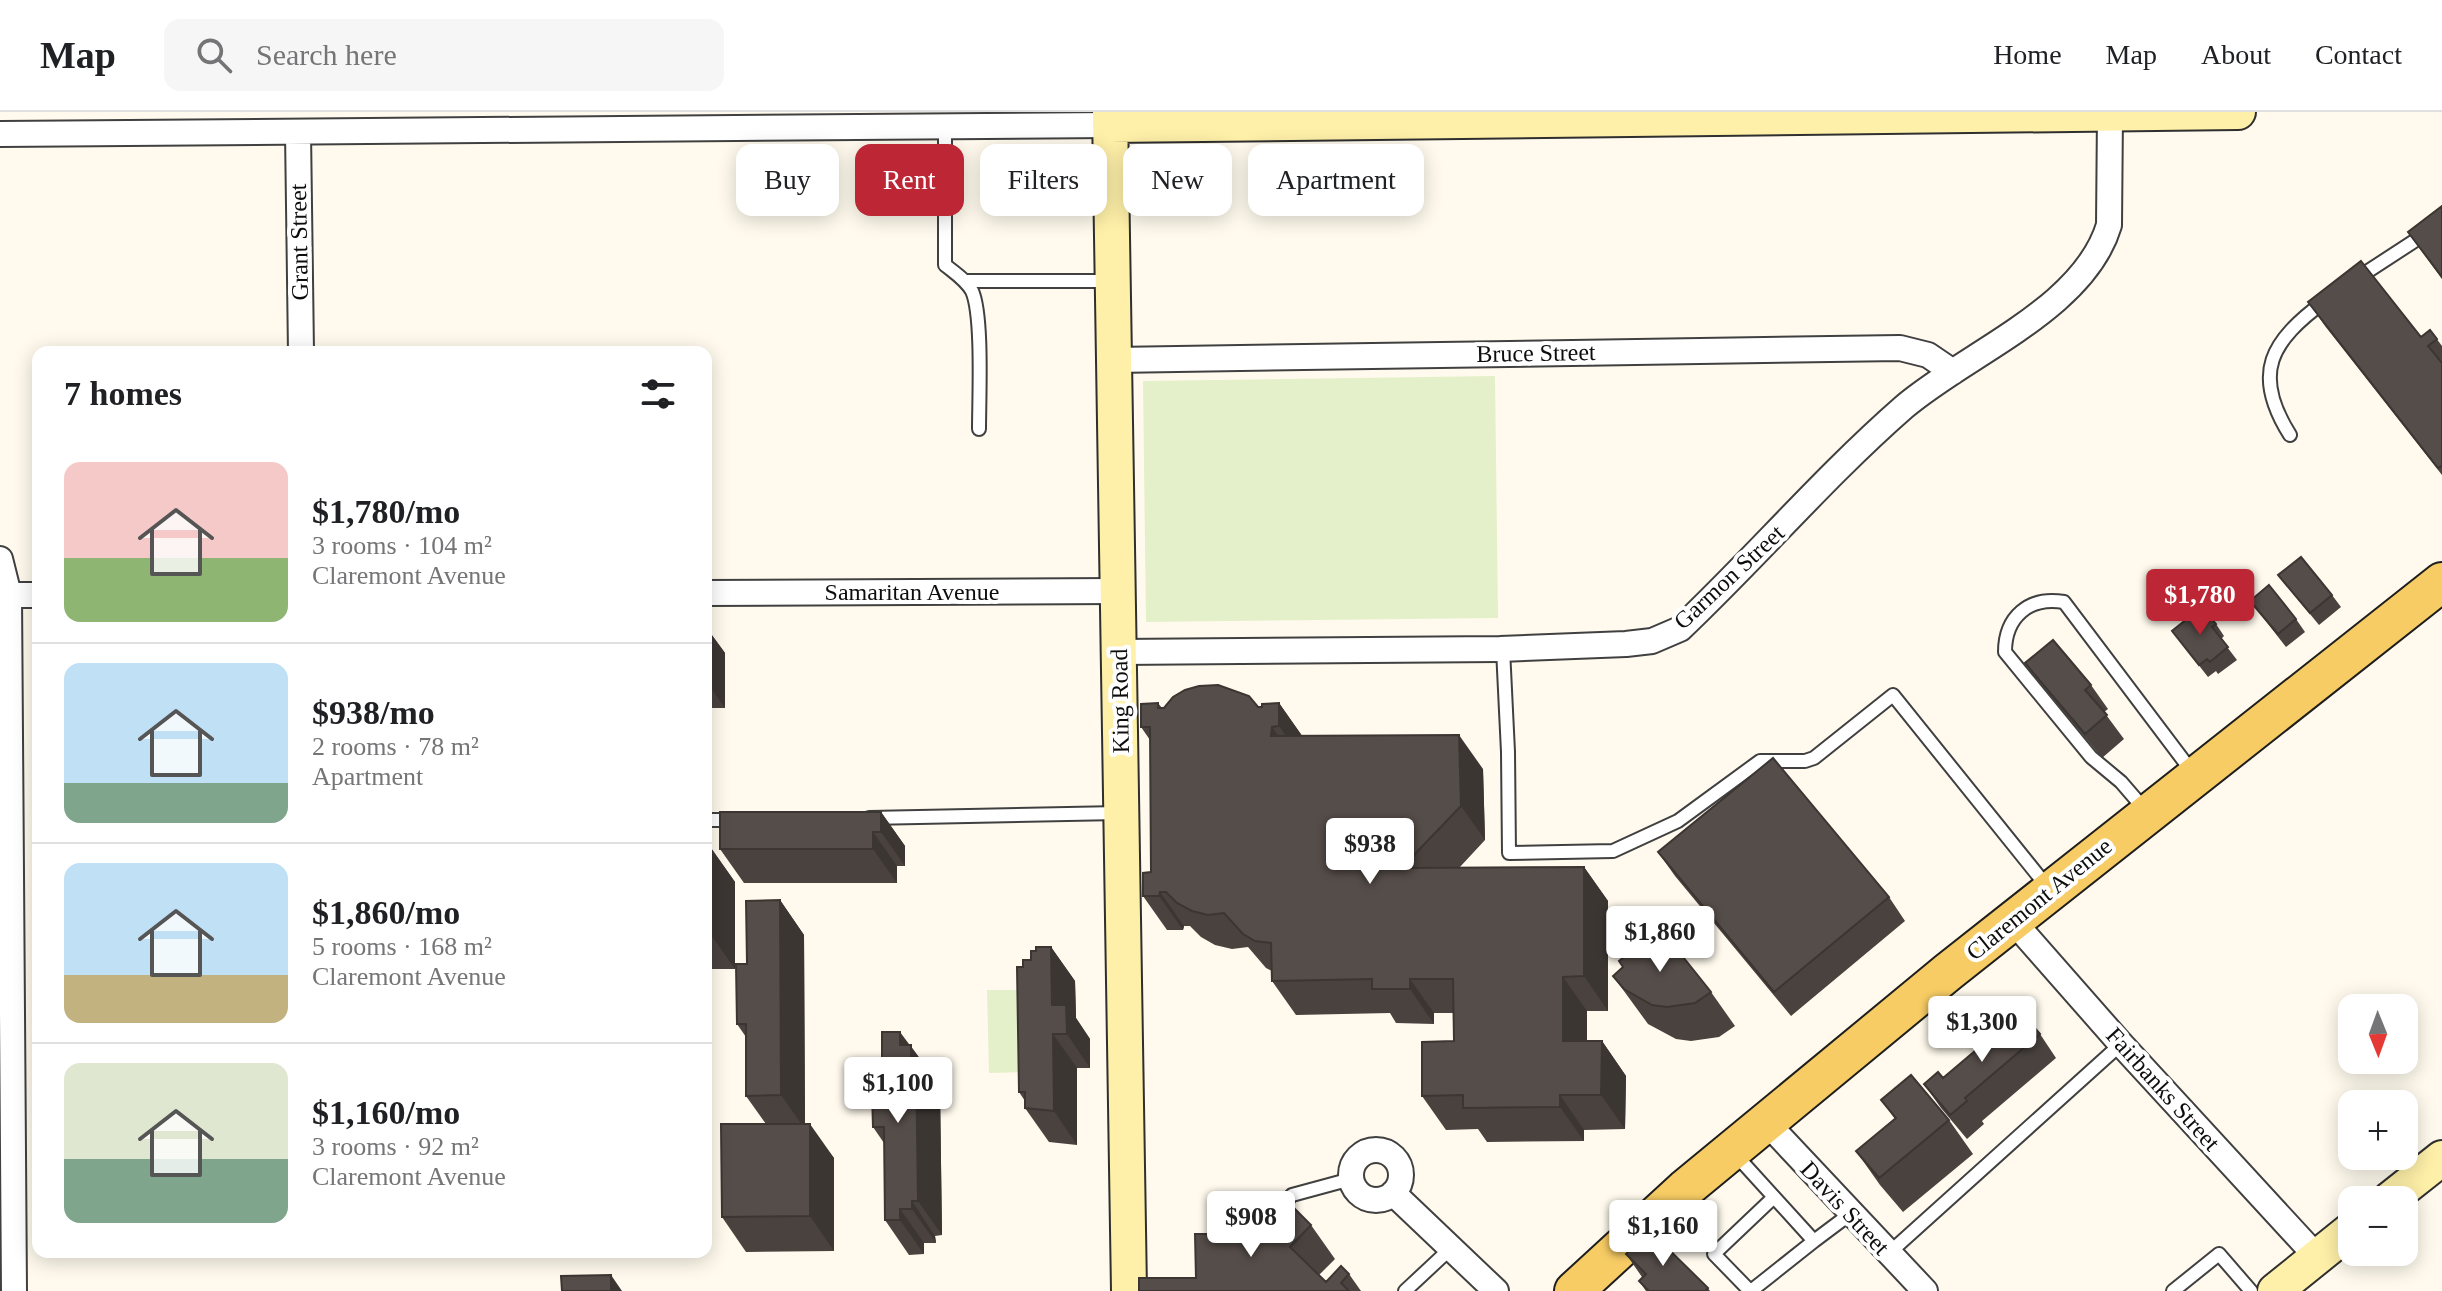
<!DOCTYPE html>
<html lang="en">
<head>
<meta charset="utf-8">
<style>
  body { margin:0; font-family:Georgia,serif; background:#f6f6f6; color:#202124; height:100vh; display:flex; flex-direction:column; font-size:30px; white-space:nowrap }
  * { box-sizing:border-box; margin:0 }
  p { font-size:26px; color:#757577 }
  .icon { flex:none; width:44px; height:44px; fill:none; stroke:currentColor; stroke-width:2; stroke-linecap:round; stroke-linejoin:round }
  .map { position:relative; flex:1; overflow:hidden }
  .side { position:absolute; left:32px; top:234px; width:680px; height:912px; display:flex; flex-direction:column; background:#fff; border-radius:16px; box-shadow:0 4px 20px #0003 }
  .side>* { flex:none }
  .banner { position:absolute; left:736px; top:32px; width:760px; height:72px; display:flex; gap:16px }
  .needle { width:52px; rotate:179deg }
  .tools { position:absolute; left:2338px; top:882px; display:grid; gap:16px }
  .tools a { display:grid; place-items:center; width:80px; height:80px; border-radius:16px; background:#fff; box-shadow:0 4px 20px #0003; font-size:40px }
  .price { position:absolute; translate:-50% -68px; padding:0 18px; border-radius:8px; background:#fff; color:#222; font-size:26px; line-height:52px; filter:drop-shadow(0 2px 4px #0008) }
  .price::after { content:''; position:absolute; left:50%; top:48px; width:24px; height:18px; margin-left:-12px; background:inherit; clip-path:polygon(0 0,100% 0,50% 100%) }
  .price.current { background:#bc2635; color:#fff }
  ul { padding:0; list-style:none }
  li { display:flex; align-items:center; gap:24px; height:200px; padding:0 32px }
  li+li { border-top:2px solid #e0e0e0 }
  li span { display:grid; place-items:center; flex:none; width:224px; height:160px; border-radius:16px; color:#555 }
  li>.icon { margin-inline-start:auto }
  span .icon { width:96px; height:96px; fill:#fffc; stroke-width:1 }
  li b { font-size:34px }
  h2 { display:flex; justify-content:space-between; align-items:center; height:96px; padding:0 32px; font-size:34px }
  .chip { padding:0 28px; border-radius:16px; background:#fff; box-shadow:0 4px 20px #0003; font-size:28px; line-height:72px }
  .chip.current { background:#bc2635; color:#fff }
  header { display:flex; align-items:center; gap:48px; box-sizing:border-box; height:112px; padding:0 40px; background:#fff; border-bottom:2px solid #e0e0e0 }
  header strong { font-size:38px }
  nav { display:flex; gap:44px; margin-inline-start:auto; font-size:28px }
  .search { width:560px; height:72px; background:#f6f6f6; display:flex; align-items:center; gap:20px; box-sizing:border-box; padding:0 28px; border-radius:16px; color:#757577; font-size:30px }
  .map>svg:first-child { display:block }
  .pitch { fill:#e4f0c9 }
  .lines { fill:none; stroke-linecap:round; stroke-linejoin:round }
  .lane-casing { stroke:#404040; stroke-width:16 }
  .street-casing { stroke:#404040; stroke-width:28 }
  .secondary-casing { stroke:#2f2f2f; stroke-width:38 }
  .primary-casing { stroke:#1e1e1e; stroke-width:42 }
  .lane { stroke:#fff; stroke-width:12 }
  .street { stroke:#fff; stroke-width:24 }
  .secondary { stroke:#fef0a8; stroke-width:34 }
  .primary { stroke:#f7cc64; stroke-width:38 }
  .wall { fill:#49423f }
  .shaded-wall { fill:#3c3633 }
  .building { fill:#554d49; stroke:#3c3633; stroke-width:2 }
  .labels { text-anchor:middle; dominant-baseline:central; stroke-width:8; stroke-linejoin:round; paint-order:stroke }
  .street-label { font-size:24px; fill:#0d0d0d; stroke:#fff }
</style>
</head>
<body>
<header>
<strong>Map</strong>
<div class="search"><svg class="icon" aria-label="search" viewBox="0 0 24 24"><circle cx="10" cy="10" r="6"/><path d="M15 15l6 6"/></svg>Search here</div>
<nav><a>Home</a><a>Map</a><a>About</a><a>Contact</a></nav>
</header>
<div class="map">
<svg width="2442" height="1179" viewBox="0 0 2442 1179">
  <rect width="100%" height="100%" fill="#fffaed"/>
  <path class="pitch" d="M1495,264L1498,506L1146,510L1143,269Z
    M987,878H1031L1032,960L989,961Z"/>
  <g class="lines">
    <g class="lane-casing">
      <path id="lane" d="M945,15V153C955,161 966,168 972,179C983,203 979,287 979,317
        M2356,167L2442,111
        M965,169H1110
        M2290,323C2251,261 2271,229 2325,189
        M1503,537L1508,640L1509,741L1613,739L1678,709L1760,649H1805L1814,646L1893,583L2049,777
        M2146,699L2121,670L2091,645L2005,540C2005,505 2029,484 2064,490L2193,661
        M869,706L1119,701
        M706,708H735
        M1734,1041L1814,1129L1850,1102
        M1277,1108L1276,1100L1292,1083L1351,1067
        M1888,1142L2121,932
        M1405,1179L1450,1137
        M1750,1179L1714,1142L1774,1085
        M1751,1179L1814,1129
        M2173,1179L2219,1142L2251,1179"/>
    </g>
    <g class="street-casing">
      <path id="street" d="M298,20L301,240
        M0,22L1110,13
        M1114,248L1900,236L1928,243L1953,260
        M0,447L9,483L14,1179
        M706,481L1118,479
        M0,483H38
        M1119,540L1500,537L1626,532L1652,529L1680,517C1756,445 1825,364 1904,295C1967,241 2084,197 2109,113L2110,2
        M2012,808L2121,932L2317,1145
        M1767,1011L1925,1179
        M1351 1063a25 25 0 1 1 50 0a25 25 0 1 1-50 0Z
        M1393,1081L1496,1179"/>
    </g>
    <g class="secondary-casing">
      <path id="secondary" d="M1110,0L1129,1179
        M1110,13L2238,0
        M2389,1088L2442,1046
        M2275,1179L2352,1117"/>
    </g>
    <g class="primary-casing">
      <path id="primary" d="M1574,1179L1685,1077L1948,860L2442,470"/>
    </g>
    <use href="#lane" class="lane"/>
    <use href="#street" class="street"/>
    <use href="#secondary" class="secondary"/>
    <use href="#primary" class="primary"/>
  </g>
  <path class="wall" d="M2442,94V167L2408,120Z
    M2308,190L2421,225L2430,218L2442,234V363L2325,214Z
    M2278,463L2332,483L2341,495L2319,513Z
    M2250,489L2296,507L2305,520L2286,535Z
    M2216,512L2224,524L2221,527L2237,548L2218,562L2216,559L2208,565L2172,519Z
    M706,515L725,541V596H706Z
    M2025,551L2091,573L2108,597L2104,600L2124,627L2102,646L2042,574Z
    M1158,591L1162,596L1262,595L1279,591L1302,624L1483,657L1485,728L1459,756L1584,755L1608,789V899H1587V929H1602L1626,964L1625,1017L1584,1018V1029L1487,1030L1478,1017L1446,1018L1422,984L1454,929V901H1434V912L1396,911L1390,901L1296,903L1272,869V859L1266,856L1248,835L1232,837L1215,833L1201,825L1190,814H1184L1183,818H1167L1143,784L1151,760L1150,628L1141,615Z
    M881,700L905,734V754H897V771H744L720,737Z
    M706,736H711L735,770V857H706Z
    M1658,740L1889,785L1905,809L1791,904L1675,764Z
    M780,788L804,823L805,1012L834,1046V1139L746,1140L722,1105L766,1012L746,984V925L737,912L747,852Z
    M1051,835L1075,869L1076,906L1090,927V956H1077V1033L1049,1030L1025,996V989L1019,980L1023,855L1031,848L1036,839Z
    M1613,864L1711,880L1735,914L1719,925L1691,929L1676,927L1648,912Z
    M2040,922L2056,946L1982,1009L1984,1012L1967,1027L1941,996L1924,972L1943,966Z
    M910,933L935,967V971L940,978L942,1123L935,1124L936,1131H924V1142L909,1143L885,1108L884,1031L873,1015L882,980Z
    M1881,988L1949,1008L1973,1042L1903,1100L1880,1073L1856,1039L1895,1007Z
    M1240,1102L1254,1122H1263L1311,1113L1335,1147L1319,1163L1326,1170L1349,1162L1361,1179H1139L1196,1166L1212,1122Z
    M1626,1142L1708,1176L1710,1179H1646L1639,1169L1642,1165Z"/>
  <path class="shaded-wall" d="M706,515L725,541V596L706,569Z
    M1279,591L1303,625V648L1279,614Z
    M1272,615L1296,649L1271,624Z
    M1459,623L1483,657L1485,728L1461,694Z
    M881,700L905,734V754L881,720Z
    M873,720L897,754V771L873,737Z
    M711,736L735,770V857L711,823Z
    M1584,755L1608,789V899L1584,864Z
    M1160,780L1184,814L1183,818L1159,784Z
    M780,788L804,823L805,1017L781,983Z
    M1051,835L1075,869L1076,906L1090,927V956L1067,922L1052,893Z
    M1563,865L1587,899V964L1563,929Z
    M1410,867L1434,901V912L1410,877Z
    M900,920L935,967V971L940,978L942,1123L918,1089L900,933Z
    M1053,922L1077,956V1033L1054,999Z
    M1602,929L1626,964L1625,1017L1601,983Z
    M1560,983L1584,1018V1029L1560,995Z
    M810,1012L834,1046V1139L810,1104Z
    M912,1089L935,1124L936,1131L912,1097Z
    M900,1097L924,1131V1142L900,1108Z
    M1240,1102L1264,1136L1240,1122Z
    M611,1163L622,1179H611Z"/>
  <path class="building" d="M2442,94V165L2408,120Z
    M2361,149L2421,225L2430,218L2437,227L2428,234L2442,251V354L2438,356L2308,190Z
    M2301,445L2332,483L2310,501L2278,463Z
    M2269,473L2296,507L2278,522L2250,489Z
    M2202,495L2216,512L2212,515L2228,535L2210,550L2207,547L2199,553L2172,519Z
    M2053,528L2091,573L2085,578L2107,603L2085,622L2025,551Z
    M1218,573L1249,584L1258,595H1262V592L1279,591V614L1272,615L1271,624L1459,623L1461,694L1410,747V756L1584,755V864L1563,865V929H1602L1601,983H1560V995L1463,996V983L1422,984V930L1454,929L1453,867H1410V877H1372V867L1272,869L1271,831L1255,829L1243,822L1224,801L1208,803L1192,799L1177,791L1166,780H1160L1159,784H1143V761L1151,760L1150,615H1141V592L1158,591V596H1164L1173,585L1185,578L1199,574Z
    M1773,646L1889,785L1774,880L1658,740Z
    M720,700H881V720H873V737H720Z
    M706,736H711V823H706Z
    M780,788L781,983L746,984V912H737L736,852H747L746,789Z
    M1660,816L1711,880L1695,891L1667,895L1652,893L1624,877L1613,864L1623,855L1619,849Z
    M1036,835H1051L1052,893H1066L1067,922H1053L1054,999L1025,996V980H1019L1017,855H1023V848H1031V839H1036Z
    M2021,900L2040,922L1965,986L1967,989L1950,1003L1924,972L1938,960L1943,966Z
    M882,920H900V933H911V944H916L918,1089H912V1097H900V1108H885L884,1015H873L872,980H882Z
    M1911,963L1949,1008L1879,1066L1856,1039L1896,1006L1881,988Z
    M721,1012H810V1104L722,1105Z
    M1263,1096H1294L1311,1113L1290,1135L1326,1170L1341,1154L1349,1162L1341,1171L1349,1179H1139V1166H1196L1195,1122H1212V1102H1240V1122H1263Z
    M1650,1119L1708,1176L1705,1179H1649L1639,1169L1646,1162L1626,1142Z
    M611,1163V1179H562L561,1164Z"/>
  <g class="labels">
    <g class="street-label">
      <text transform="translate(299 130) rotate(-91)">Grant Street</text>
      <text transform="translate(1536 241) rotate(-1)">Bruce Street</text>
      <text transform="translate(1729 465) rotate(-43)">Garmon Street</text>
      <text x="912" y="480">Samaritan Avenue</text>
      <text transform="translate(1120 589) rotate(-91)">King Road</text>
      <text transform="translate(2039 787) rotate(-39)">Claremont Avenue</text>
      <text transform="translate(2163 977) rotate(48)">Fairbanks Street</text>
      <text transform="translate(1845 1096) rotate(47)">Davis Street</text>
    </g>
  </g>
</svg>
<div class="tools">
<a><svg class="needle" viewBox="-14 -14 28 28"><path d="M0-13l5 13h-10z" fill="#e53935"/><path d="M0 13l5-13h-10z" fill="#757577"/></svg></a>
<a>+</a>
<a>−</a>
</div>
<b class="price current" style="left:2200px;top:525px">$1,780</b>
<b class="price" style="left:1370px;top:774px">$938</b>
<b class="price" style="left:1660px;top:862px">$1,860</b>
<b class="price" style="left:1982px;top:952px">$1,300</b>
<b class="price" style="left:898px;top:1013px">$1,100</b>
<b class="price" style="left:1251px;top:1147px">$908</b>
<b class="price" style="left:1663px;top:1156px">$1,160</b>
<div class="banner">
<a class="chip">Buy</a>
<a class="chip current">Rent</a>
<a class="chip">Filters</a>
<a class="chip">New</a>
<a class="chip">Apartment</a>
</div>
<section class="side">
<h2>7 homes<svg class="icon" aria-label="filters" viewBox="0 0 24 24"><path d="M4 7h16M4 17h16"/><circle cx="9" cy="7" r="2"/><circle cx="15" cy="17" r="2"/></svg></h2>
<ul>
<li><span style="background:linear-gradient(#f6c9c9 60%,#8fb573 0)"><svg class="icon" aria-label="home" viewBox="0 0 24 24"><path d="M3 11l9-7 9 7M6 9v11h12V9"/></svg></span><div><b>$1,780/mo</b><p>3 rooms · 104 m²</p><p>Claremont Avenue</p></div></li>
<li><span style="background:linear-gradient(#bfe0f5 75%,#7fa58c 0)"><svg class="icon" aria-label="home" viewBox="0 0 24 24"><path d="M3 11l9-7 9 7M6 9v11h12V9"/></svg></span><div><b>$938/mo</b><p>2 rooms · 78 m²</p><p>Apartment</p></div></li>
<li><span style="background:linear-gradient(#bfe0f5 70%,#c2b280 0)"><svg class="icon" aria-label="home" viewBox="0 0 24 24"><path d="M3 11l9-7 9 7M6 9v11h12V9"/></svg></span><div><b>$1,860/mo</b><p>5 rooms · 168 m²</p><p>Claremont Avenue</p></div></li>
<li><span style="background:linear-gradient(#dfe7d0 60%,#7fa58c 0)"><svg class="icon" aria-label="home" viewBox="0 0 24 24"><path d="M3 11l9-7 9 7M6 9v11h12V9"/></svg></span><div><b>$1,160/mo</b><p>3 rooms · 92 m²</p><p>Claremont Avenue</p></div></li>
</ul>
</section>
</div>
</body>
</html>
